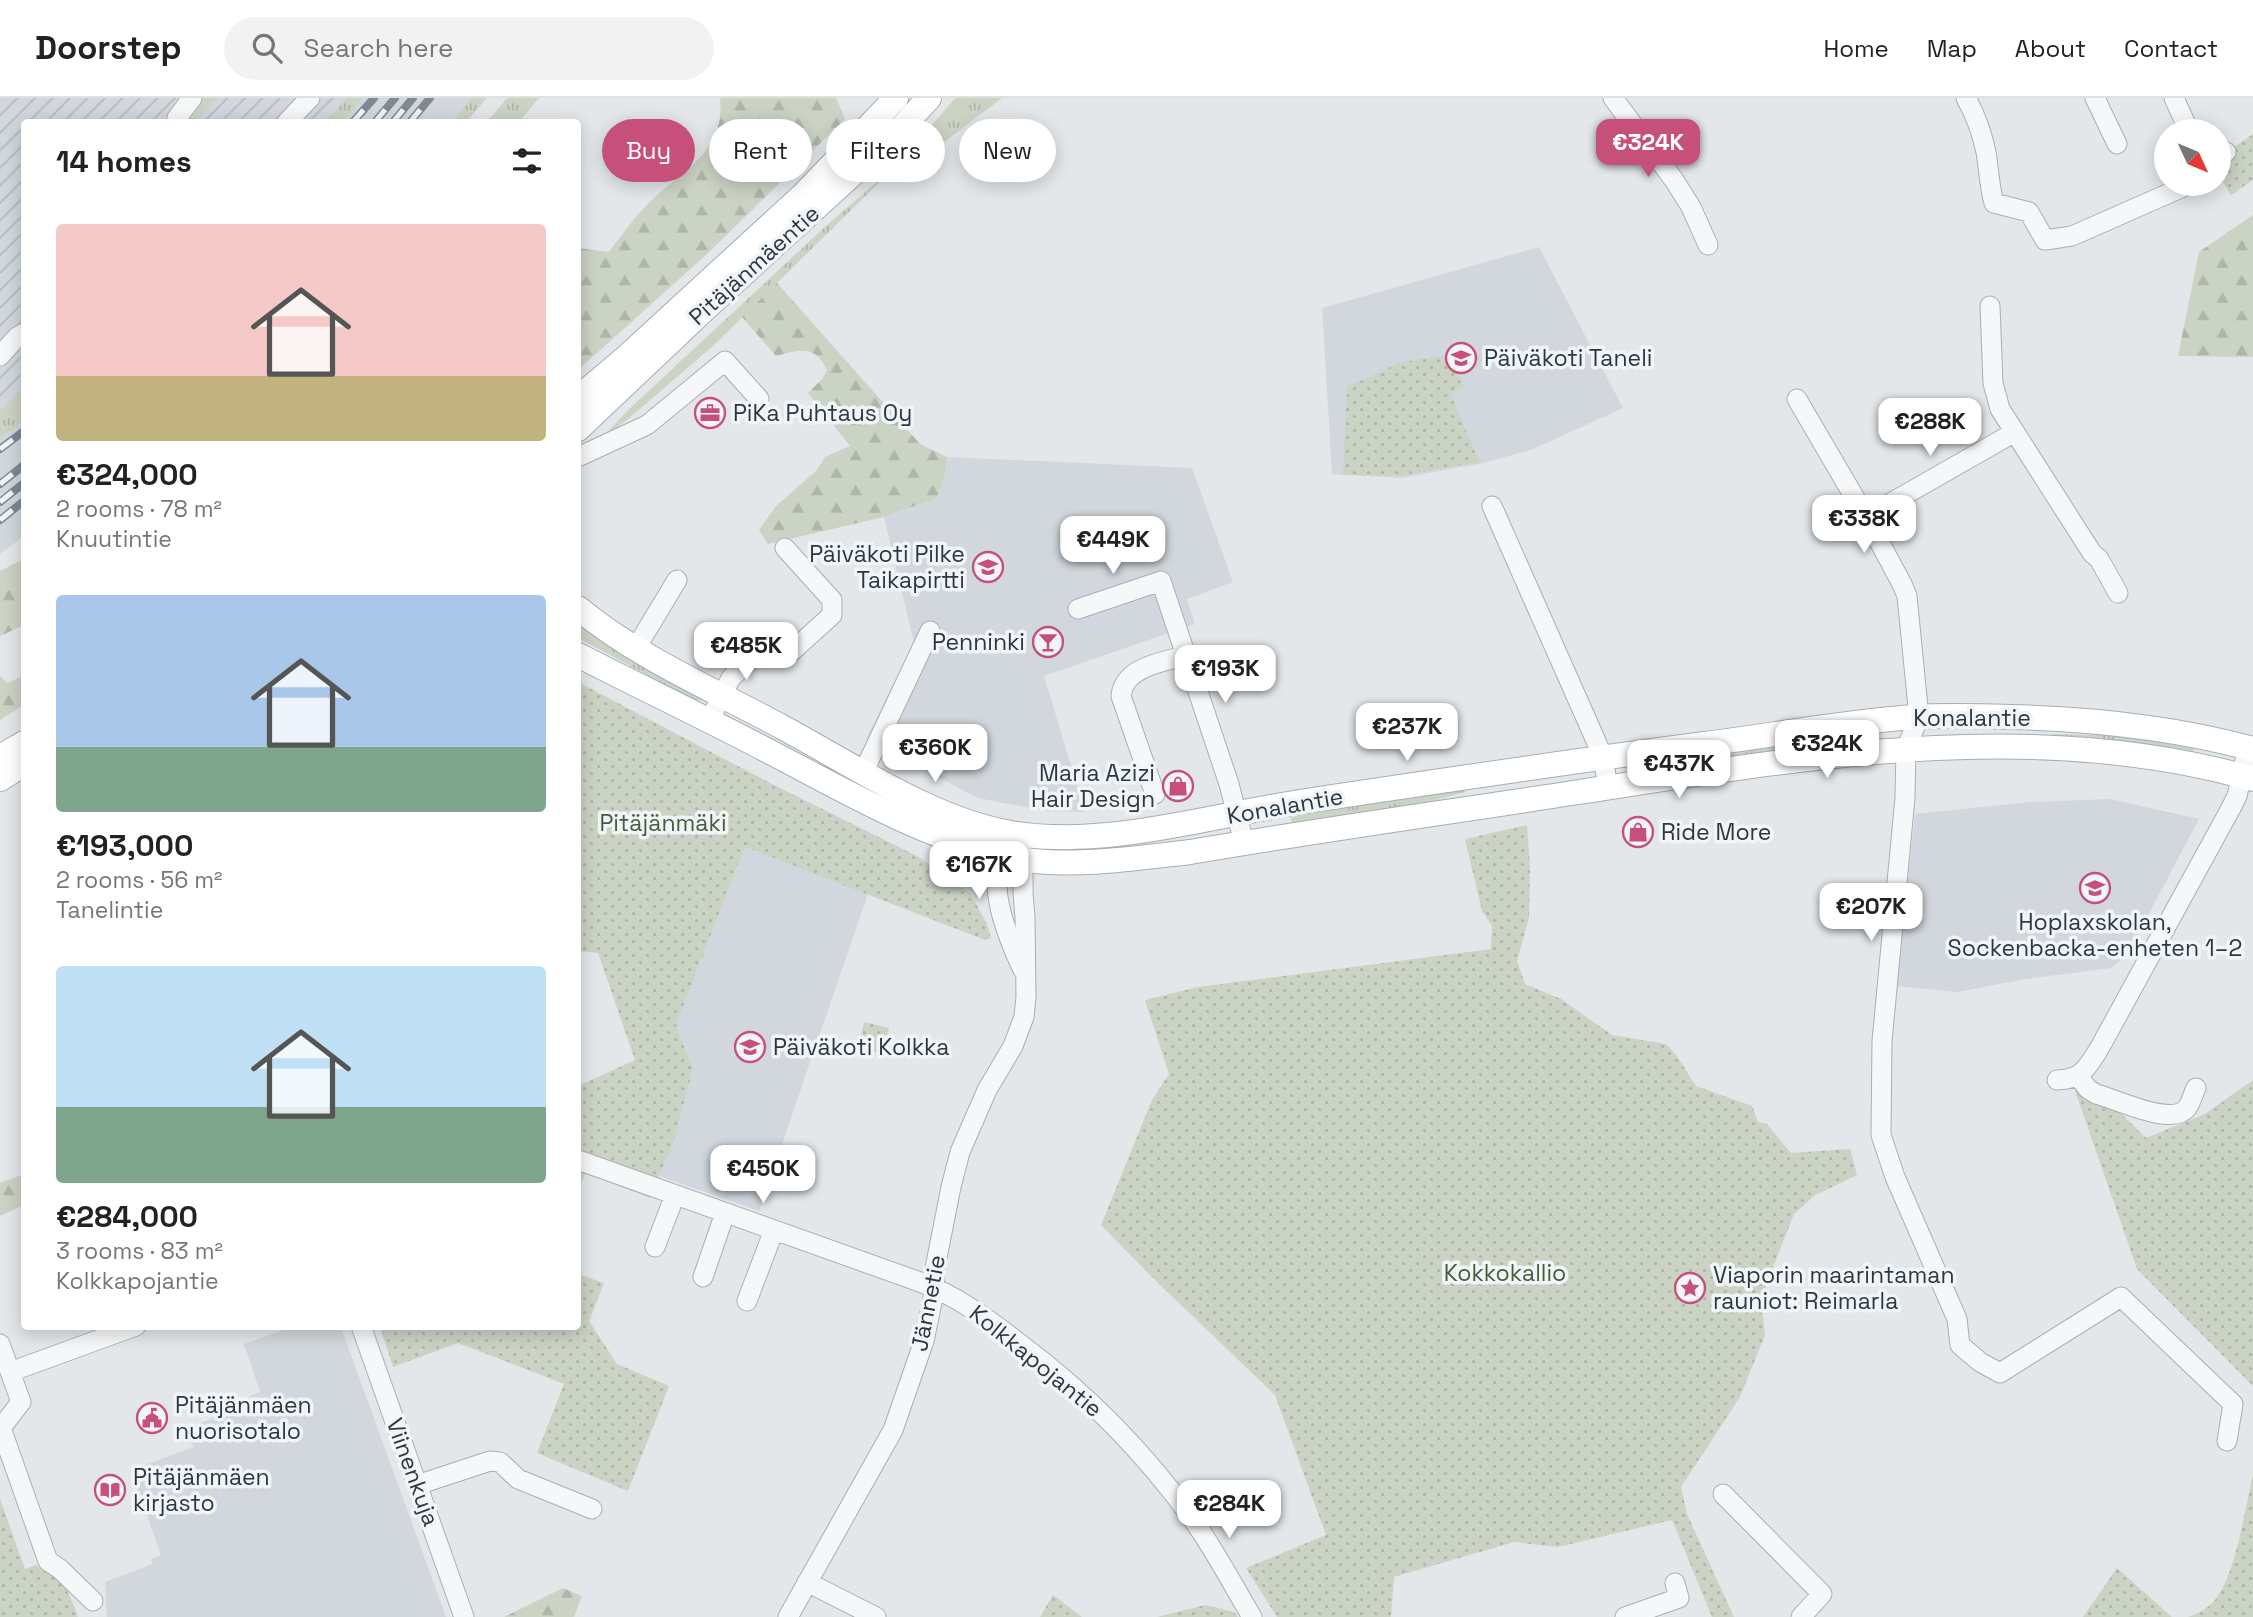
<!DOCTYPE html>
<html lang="en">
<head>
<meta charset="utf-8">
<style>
  body { margin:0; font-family:"Space Grotesk",sans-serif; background:#f2f2f2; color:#222; height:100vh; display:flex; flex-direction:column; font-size:26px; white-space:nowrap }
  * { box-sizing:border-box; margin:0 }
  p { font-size:23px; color:#767676 }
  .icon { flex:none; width:38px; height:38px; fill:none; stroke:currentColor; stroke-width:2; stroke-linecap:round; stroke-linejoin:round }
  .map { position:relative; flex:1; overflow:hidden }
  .drawer { position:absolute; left:21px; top:21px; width:560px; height:1211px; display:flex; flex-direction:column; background:#fff; border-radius:7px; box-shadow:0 4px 18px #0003 }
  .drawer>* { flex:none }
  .top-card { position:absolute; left:602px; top:21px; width:665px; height:63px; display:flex; gap:14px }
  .needle { width:46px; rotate:134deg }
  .buttons { position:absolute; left:2154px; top:21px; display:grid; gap:14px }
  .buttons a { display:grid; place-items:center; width:77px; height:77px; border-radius:50%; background:#fff; box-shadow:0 4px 18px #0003; font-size:35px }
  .price { position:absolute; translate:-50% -60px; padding:0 16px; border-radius:14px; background:#fff; color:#222; font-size:23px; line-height:46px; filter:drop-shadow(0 2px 4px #0008) }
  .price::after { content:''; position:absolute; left:50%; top:42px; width:21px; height:16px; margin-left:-10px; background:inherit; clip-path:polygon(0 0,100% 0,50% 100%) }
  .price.selected { background:#c65079; color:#fff }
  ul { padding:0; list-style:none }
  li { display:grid; align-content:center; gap:14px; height:371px; padding:0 35px }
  li span { display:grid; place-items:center; height:217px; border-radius:7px; color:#555 }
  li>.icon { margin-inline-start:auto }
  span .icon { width:126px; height:126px; fill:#fffc; stroke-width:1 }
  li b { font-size:30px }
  h2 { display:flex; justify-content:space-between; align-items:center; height:84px; padding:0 35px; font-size:30px }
  .chip { padding:0 24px; border-radius:32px; background:#fff; box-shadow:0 4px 18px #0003; font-size:24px; line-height:63px }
  .chip.selected { background:#c65079; color:#fff }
  header { display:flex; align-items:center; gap:42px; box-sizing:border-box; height:98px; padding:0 35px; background:#fff; border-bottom:2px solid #e0e0e0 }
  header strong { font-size:33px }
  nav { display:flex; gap:38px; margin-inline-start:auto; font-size:24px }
  .search { width:490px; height:63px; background:#f2f2f2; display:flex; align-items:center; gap:18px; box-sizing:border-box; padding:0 24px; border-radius:38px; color:#767676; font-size:26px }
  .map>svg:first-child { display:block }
  .built { fill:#d1d7dc }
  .industrial { fill:url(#industrial-furrows) }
  .grass { fill:url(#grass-tufts) }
  .forest { fill:url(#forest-firs) }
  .park { fill:url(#park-dots) }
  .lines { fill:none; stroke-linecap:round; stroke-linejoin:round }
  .minor-casing { stroke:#a8afb4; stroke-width:21 }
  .major-casing { stroke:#a3aeb5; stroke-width:26 }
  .minor { stroke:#f5f7f8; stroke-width:19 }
  .major { stroke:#fff; stroke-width:24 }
  .rail-casing { stroke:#7d8993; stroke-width:8 }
  .rail { stroke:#f2f5f7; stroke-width:5; stroke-dasharray:16; stroke-linecap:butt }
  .labels { text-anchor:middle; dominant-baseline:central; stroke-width:7; stroke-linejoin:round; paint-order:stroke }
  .street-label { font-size:23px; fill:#2b3841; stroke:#f2f5f7 }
  .poi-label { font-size:23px; fill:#2b3841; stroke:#f2f5f7; text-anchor:start }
  .park-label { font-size:23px; fill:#475c3a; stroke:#f2f5f7 }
</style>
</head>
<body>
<header>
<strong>Doorstep</strong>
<div class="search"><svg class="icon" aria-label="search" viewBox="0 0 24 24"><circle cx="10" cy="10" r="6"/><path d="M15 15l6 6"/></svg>Search here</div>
<nav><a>Home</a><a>Map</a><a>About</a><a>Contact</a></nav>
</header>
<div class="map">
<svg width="2253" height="1519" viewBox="0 0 2253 1519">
  <defs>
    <pattern id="industrial-furrows" width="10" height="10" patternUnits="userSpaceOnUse" patternTransform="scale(1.75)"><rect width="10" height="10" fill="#d1d7dc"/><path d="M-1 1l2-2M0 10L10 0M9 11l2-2" fill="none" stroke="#b4b9be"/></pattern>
    <pattern id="grass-tufts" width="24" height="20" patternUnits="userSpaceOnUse" patternTransform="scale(1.75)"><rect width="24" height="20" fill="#cbd3c4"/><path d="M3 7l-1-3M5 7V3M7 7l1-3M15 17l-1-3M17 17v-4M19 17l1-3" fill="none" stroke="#aeb6aa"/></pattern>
    <pattern id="forest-firs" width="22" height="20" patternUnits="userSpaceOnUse" patternTransform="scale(1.75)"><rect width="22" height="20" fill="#cbd3c4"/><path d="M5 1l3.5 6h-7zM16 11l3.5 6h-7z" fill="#aeb6aa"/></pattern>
    <pattern id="park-dots" width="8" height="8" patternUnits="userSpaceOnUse" patternTransform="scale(1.75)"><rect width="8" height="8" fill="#cbd3c4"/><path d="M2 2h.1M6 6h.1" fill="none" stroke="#aeb6aa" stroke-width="1.8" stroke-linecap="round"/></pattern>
  </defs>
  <rect width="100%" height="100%" fill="#e3e7ea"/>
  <path class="built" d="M346,0H471L453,24H327Z
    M1539,149L1623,310L1531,352L1483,365L1402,380L1332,376L1322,210Z
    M24,306V438L0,456V323Z
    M947,359L1192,370L1233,484L1187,501L1195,526L1044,578L1085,714L1046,713L978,700L866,641L914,545L884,419L937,400L946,375Z
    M2110,701L2199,721L2126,859L2111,870L2026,881L1958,894L1896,888L1915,716L2030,704Z
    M745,749L868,796L759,1113L659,1078L674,1043L693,971L676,927Z
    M292,1229H341L446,1519H107L105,1484L152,1466L151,1461L161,1457L131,1372L194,1349L187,1330L253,1306L250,1298L260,1294L244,1246Z"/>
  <path class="industrial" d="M0,0H346L327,24H24V306L0,323Z"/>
  <path class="grass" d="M202,0H218L196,24H180Z
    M346,0H363L343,24H327Z
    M471,0H487L466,24H453Z
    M507,0H539L519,24H487Z
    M955,0H1002L918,64L914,48Z
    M902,62L714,247L627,322L602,340L627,313L826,128Z
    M24,291V323L0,340V312Z
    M578,524L704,601C679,608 661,585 641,574C620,562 599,551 578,540Z
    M2052,636L2147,638L2194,646L2193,658L2052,643Z
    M1778,644L1779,651L1721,667L1656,674L1654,662Z
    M1465,689V694L1399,712L1292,727L1290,714Z"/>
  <path class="forest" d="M720,0H836L845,21L706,157L578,272V150L609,154C621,138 633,121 647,107C680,73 726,55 720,0Z
    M2253,117V259L2178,258L2199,154Z
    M777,185L920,346L947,359L946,374L937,400L884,419L768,446L759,432L776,408L816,373L825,359L850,348L808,295L823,280L827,272C815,246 799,252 776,258L742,219Z
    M24,461V527L0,538V473Z
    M24,577V607L0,622V578L8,585Z
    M24,1076V1107L0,1118V1085Z
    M563,1490L582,1498L574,1519H504Z"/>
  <path class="park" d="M2253,36V82L2231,97L2219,78V59Z
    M1449,257L1463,289L1450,295L1480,365L1453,368L1403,378L1343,377L1347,289L1402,264Z
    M578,584L770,685L919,759L970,795L987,826L991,840L985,842L745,749L676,927L693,971L674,1043L650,1100L585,1075L578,1094V988L635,962L598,855L578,853Z
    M1527,727L1530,770L1529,820L1517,863L1525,886L1561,901L1612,937L1666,946L1676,957L1696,988L1752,1008L1758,1024L1767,1026L1791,1055L1850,1051L1857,1077L1814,1098L1794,1116L1767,1185L1762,1211L1765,1237L1740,1299L1681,1389L1687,1416L1734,1519H1712L1672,1422L1558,1449L1514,1444L1394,1479L1391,1519H1277L1246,1470L1326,1437L1275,1297L1157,1184L1101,1127L1152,1002L1169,976L1145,902L1198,889L1491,851L1492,828L1482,813L1465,741Z
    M864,924L889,930L883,956L858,950Z
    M2253,982V1288L2137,1171L2075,993L2088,983L2146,1040L2205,1016Z
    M578,1176L604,1185L589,1223L617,1266L669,1288L628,1393L537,1355L564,1286L458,1245L393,1269L380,1229L578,1228Z
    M2253,1377V1519H2188C2199,1515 2207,1511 2215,1502C2236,1476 2245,1410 2253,1377Z
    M0,1401L25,1471L36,1467C66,1486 66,1486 78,1519H0Z
    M2117,1470L2172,1519H2083Z
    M1053,1497L1082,1519H1040Z
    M1205,1507L1234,1514L1238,1519H1157Z"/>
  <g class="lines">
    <g class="minor-casing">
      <path id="minor" d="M1613,0L1674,82L1691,109L1708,147
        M1966,0C1975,16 1982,35 1986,54C1989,71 1989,87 1994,105L2029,114L2045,142L2072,138L2181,90L2185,86
        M2095,0L2117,46
        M2174,0L2189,33
        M177,20L192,0
        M287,24L310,0
        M2219,52L2226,54
        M1990,208L1993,285L2000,311L2092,455L2099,461L2118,495
        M0,258L17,239L24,235
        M1797,301L1866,419L1902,486L1907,498L1919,619L1906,651L1905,700L1882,943L1881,1037L1895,1079L1957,1221L1960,1247L1980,1264L2000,1275L2121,1199L2233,1306L2227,1343
        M578,359L647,327L725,263L759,301
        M1492,408L1596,643L1603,659L1608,690
        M1866,419L2015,334
        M1078,511L1161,483L1229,686L1244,745
        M636,550L677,482
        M709,623L731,580L756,555H790L832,517V502L785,450
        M864,673L930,533
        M1155,696L1121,598C1124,568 1164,564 1188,557
        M1008,745C982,779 1007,838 1023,872
        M2078,978L2088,991L2096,996C2116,1001 2172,1029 2187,1010C2191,1005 2193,996 2196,990
        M2057,982C2082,981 2086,971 2099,951L2231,710L2237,698L2248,649
        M578,1062L920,1184C957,1198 988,1221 1019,1245C1086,1295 1145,1355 1194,1423C1215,1453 1233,1487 1252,1519
        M655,1149L675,1097
        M703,1179L725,1115
        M747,1203L774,1132
        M361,1228L464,1519
        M0,1246L21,1304L1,1330L48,1463L60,1471L93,1503
        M10,1274L136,1228
        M417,1387L490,1363L500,1364L518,1381L592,1411
        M1723,1396L1822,1496L1801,1519
        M807,1484L876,1519
        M788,1519L893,1332L924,1243L935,1190L934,1175L951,1089L960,1054L987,992L1013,948L1024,919L1026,899L1025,819L1023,795V762L1020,750
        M1625,1519L1679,1500L1675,1485"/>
    </g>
    <g class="major-casing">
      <path id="major" d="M578,300L623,262L804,96L896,0
        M578,331L708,208L891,41L929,0
        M578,510C637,559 714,592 782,629C851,666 933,722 1011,735C1107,751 1212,717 1306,703C1439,683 1572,663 1705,646C1775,637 1844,624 1914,619C1946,617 1978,618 2010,619C2093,621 2173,629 2253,651
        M578,557C642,590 708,621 772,655C851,696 931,744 1020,761C1071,770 1138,760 1190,754C1319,732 1449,714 1579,694C1800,660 2032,618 2253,681
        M0,659L24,645
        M0,681L24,666"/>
    </g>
    <use href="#minor" class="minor"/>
    <use href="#major" class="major"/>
    <g class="rail-casing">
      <path id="rail" d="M353,24L374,0
        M375,24L395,0
        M393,24L413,0
        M410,24L430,0
        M0,351L24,333
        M0,386L24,367
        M0,404L24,385
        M0,422L24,403"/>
    </g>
    <use href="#rail" class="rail"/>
  </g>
  <defs>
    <g id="school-ring" transform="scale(1.575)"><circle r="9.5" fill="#f2f5f7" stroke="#c65079" stroke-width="1.5"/><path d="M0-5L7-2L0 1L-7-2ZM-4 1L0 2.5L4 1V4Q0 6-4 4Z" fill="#c65079"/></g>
    <g id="office-ring" transform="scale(1.575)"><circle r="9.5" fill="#f2f5f7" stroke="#c65079" stroke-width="1.5"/><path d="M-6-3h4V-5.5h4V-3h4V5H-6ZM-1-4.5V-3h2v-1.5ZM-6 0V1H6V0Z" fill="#c65079"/></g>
    <g id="bar-ring" transform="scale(1.575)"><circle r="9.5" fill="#f2f5f7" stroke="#c65079" stroke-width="1.5"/><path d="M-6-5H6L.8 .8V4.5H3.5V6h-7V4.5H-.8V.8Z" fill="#c65079"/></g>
    <g id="shop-ring" transform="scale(1.575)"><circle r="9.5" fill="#f2f5f7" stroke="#c65079" stroke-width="1.5"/><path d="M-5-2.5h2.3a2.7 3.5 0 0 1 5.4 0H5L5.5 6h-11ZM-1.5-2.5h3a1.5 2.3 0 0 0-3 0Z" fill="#c65079"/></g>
    <g id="sight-ring" transform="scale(1.575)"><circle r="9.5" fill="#f2f5f7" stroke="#c65079" stroke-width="1.5"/><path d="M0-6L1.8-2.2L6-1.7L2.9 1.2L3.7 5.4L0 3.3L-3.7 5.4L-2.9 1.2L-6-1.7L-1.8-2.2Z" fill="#c65079"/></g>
    <g id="civic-ring" transform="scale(1.575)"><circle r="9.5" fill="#f2f5f7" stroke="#c65079" stroke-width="1.5"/><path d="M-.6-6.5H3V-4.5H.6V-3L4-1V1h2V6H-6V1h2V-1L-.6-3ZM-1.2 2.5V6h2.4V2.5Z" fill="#c65079"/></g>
    <g id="library-ring" transform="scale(1.575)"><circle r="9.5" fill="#f2f5f7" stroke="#c65079" stroke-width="1.5"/><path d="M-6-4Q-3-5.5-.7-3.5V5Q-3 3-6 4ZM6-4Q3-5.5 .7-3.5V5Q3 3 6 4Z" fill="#c65079"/></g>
  </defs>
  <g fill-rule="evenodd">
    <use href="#school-ring" x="1461" y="260"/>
    <use href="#office-ring" x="710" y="315"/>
    <use href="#school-ring" x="988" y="469"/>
    <use href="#bar-ring" x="1048" y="544"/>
    <use href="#shop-ring" x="1178" y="688"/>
    <use href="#shop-ring" x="1638" y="734"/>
    <use href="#school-ring" x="2095" y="790"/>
    <use href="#school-ring" x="750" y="949"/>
    <use href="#sight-ring" x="1690" y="1190"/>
    <use href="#civic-ring" x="152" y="1320"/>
    <use href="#library-ring" x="110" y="1392"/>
  </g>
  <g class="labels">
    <g class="street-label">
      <text transform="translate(754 167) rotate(-42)">Pitäjänmäentie</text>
      <text x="1972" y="620">Konalantie</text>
      <text transform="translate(1285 708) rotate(-10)">Konalantie</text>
      <text transform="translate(928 1205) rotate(-79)">Jännetie</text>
      <text transform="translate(1036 1263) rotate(39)">Kolkkapojantie</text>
      <text transform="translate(413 1374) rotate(70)">Viinenkuja</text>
    </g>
    <g class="poi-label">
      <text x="1484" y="260">Päiväkoti Taneli</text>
      <text x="733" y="315">PiKa Puhtaus Oy</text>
      <text x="965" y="456" text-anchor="end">Päiväkoti Pilke<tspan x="965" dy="26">Taikapirtti</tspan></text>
      <text x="1025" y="544" text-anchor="end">Penninki</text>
      <text x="1155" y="675" text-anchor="end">Maria Azizi<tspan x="1155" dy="26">Hair Design</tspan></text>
      <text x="1661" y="734">Ride More</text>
      <text x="2095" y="824" text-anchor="middle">Hoplaxskolan,<tspan x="2095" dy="26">Sockenbacka-enheten 1–2</tspan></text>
      <text x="773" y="949">Päiväkoti Kolkka</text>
      <text x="1713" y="1177">Viaporin maarintaman<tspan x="1713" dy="26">rauniot: Reimarla</tspan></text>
      <text x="175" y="1307">Pitäjänmäen<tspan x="175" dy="26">nuorisotalo</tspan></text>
      <text x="133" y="1379">Pitäjänmäen<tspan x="133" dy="26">kirjasto</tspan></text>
    </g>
    <g class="park-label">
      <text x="663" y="725">Pitäjänmäki</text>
      <text x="1505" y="1175">Kokkokallio</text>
    </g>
  </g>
</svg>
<div class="buttons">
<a><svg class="needle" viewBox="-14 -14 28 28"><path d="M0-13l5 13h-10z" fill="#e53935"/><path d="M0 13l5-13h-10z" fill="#767676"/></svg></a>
</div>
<b class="price selected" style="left:1648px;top:81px">€324K</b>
<b class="price" style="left:1930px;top:360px">€288K</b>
<b class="price" style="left:1864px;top:457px">€338K</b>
<b class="price" style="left:1113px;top:478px">€449K</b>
<b class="price" style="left:746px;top:584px">€485K</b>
<b class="price" style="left:1225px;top:607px">€193K</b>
<b class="price" style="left:1407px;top:665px">€237K</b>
<b class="price" style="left:1827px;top:682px">€324K</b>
<b class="price" style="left:935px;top:686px">€360K</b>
<b class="price" style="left:1679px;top:702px">€437K</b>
<b class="price" style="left:979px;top:803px">€167K</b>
<b class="price" style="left:1871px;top:845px">€207K</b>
<b class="price" style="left:763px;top:1107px">€450K</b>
<b class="price" style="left:1229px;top:1442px">€284K</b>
<div class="top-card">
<a class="chip selected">Buy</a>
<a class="chip">Rent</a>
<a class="chip">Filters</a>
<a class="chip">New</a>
</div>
<section class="drawer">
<h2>14 homes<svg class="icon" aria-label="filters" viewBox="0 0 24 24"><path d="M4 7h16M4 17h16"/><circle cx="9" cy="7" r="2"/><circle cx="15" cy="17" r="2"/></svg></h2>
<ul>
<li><span style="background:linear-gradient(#f6c9c9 70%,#c2b280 0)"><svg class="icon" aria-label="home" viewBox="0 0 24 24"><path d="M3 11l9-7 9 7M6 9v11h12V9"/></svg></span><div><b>€324,000</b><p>2 rooms · 78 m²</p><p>Knuutintie</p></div></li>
<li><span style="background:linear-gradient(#a9c7e8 70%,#7fa58c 0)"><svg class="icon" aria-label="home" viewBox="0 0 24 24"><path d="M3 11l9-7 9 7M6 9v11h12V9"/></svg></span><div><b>€193,000</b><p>2 rooms · 56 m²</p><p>Tanelintie</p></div></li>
<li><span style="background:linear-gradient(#bfe0f5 65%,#7fa58c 0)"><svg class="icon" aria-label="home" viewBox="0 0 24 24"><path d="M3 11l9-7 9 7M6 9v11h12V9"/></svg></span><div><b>€284,000</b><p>3 rooms · 83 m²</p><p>Kolkkapojantie</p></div></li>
</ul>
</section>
</div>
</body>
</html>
